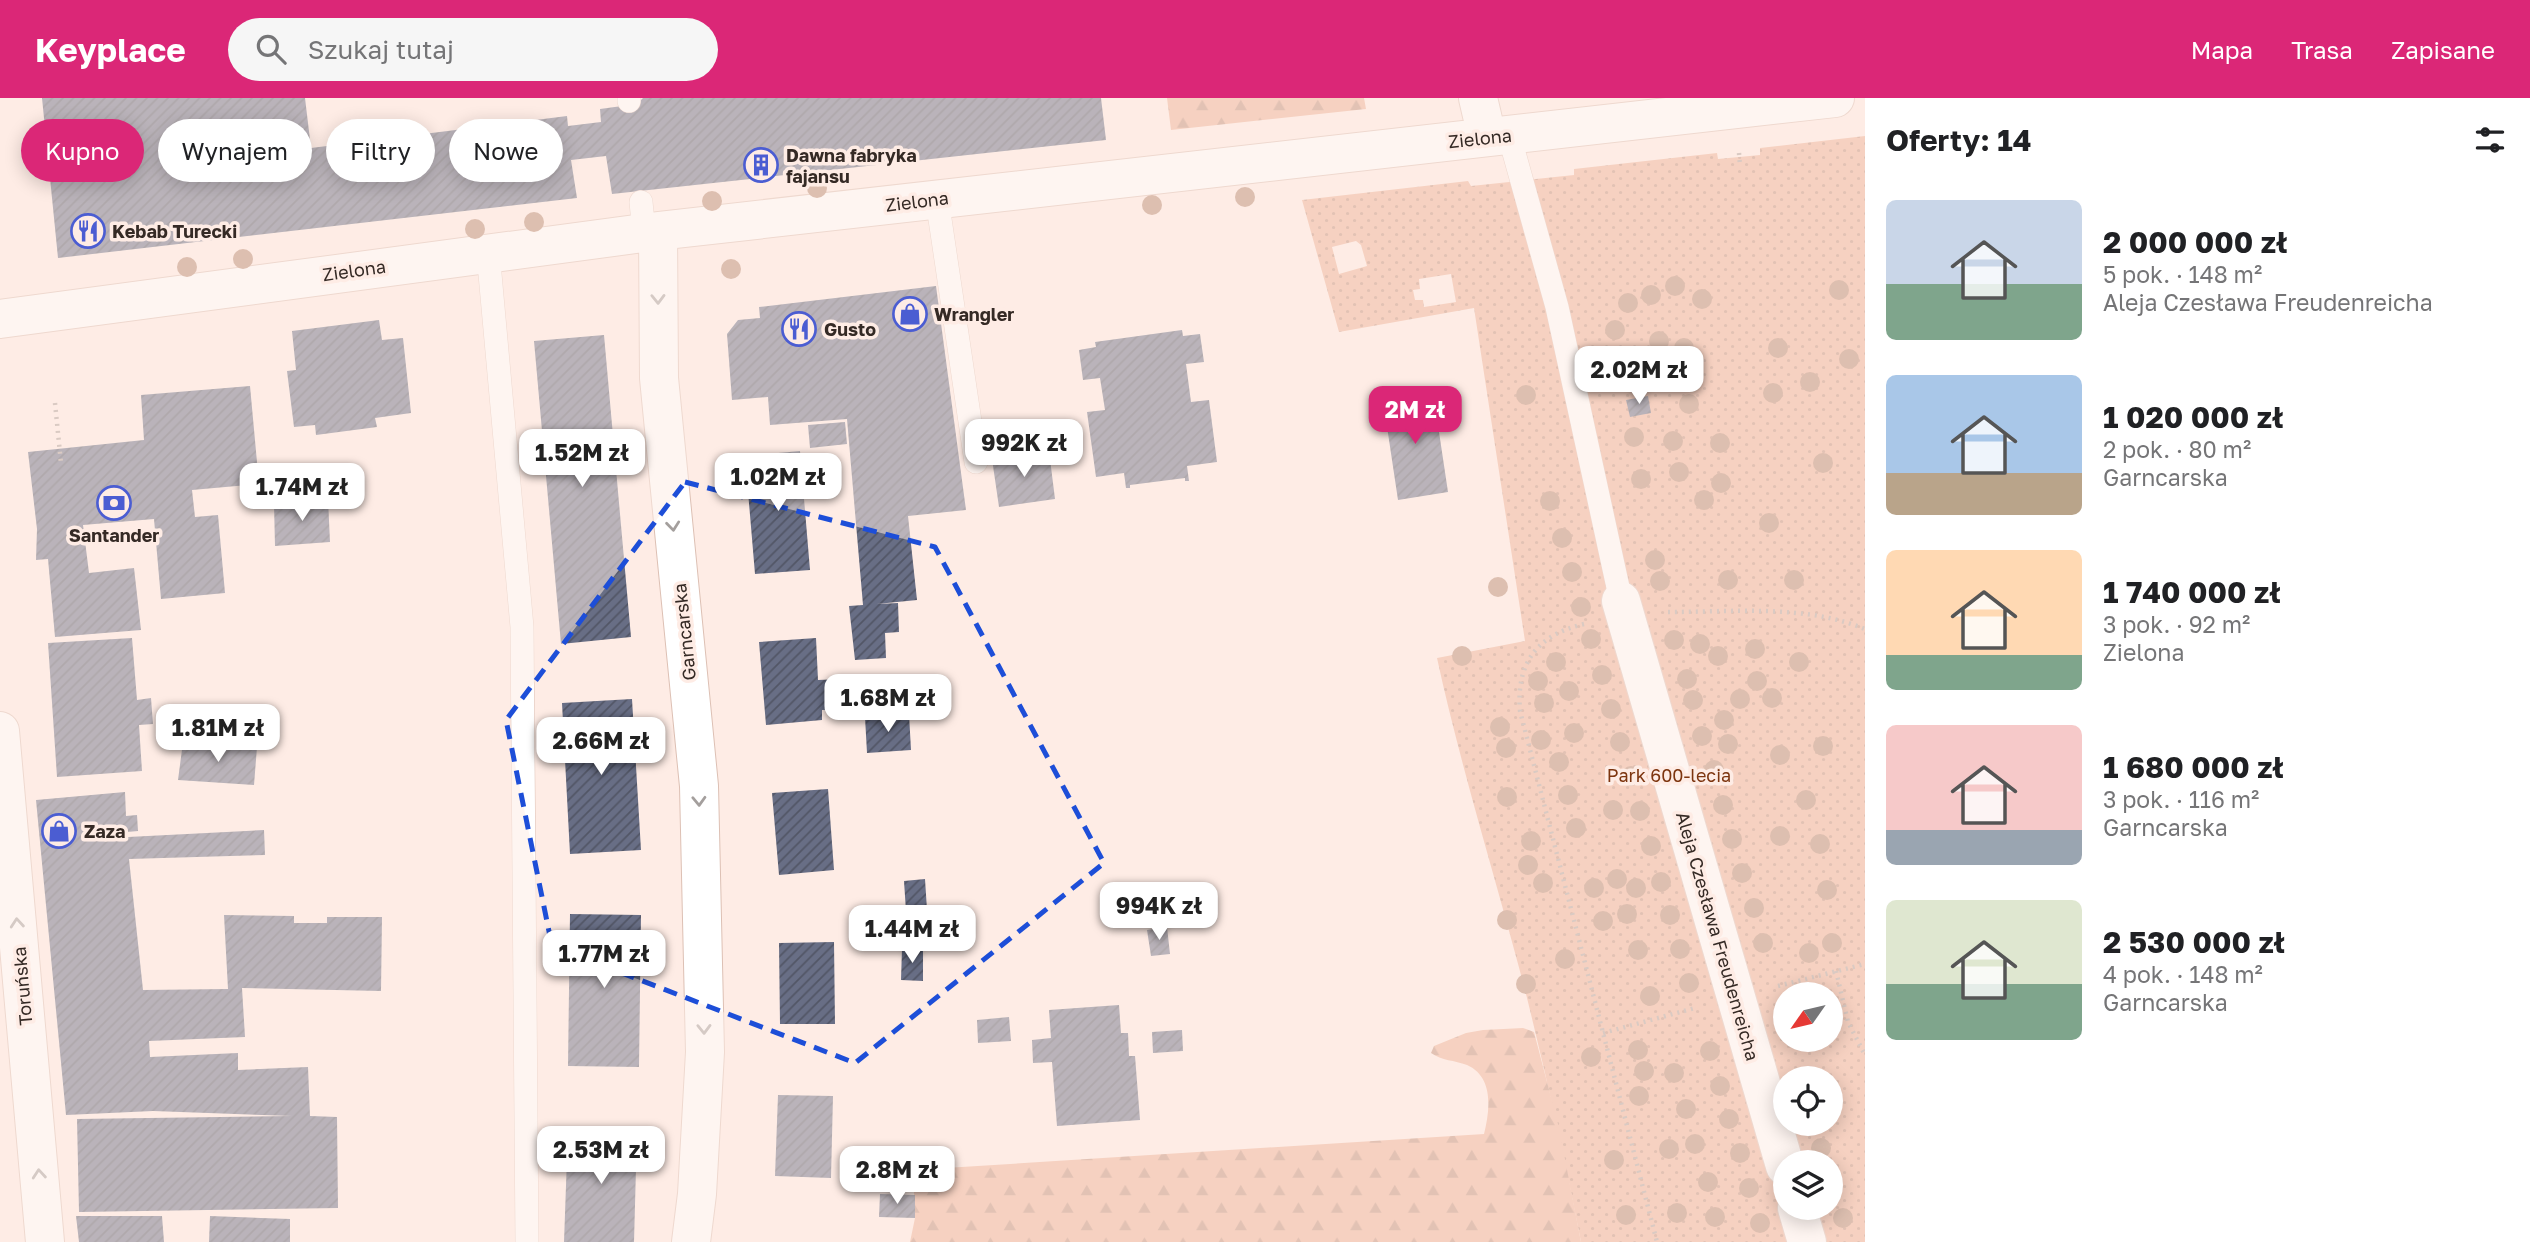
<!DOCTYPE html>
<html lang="pl">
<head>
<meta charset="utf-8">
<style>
  body { margin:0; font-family:"Golos Text",sans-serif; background:#f6f6f6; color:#202124; height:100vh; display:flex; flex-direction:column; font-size:26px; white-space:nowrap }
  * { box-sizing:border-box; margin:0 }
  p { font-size:23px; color:#757577 }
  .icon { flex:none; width:38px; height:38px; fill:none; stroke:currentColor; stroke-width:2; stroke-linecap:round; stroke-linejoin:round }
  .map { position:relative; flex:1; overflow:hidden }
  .drawer { display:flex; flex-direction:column; background:#fff; width:665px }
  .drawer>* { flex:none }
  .hud { position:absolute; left:21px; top:21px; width:665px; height:63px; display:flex; gap:14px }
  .needle { width:46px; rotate:236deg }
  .controls { position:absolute; left:1773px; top:884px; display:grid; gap:14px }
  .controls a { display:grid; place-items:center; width:70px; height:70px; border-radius:50%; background:#fff; box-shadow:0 4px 18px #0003; font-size:35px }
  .price { position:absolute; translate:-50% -60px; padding:0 16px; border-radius:14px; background:#fff; color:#222; font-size:23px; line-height:46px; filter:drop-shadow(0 2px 4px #0008) }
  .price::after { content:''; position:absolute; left:50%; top:42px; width:21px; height:16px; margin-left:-10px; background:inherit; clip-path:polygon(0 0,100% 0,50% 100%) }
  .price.active { background:#db2777; color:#fff }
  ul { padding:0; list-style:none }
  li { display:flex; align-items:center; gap:21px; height:175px; padding:0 21px }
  li span { display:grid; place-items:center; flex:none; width:196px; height:140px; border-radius:10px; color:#555 }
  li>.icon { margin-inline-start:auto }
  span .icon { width:84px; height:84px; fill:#fffc; stroke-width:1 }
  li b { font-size:30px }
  h2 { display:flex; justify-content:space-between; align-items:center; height:84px; padding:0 21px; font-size:30px }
  .tag { padding:0 24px; border-radius:32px; background:#fff; box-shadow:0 4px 18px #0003; font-size:24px; line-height:63px }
  .tag.active { background:#db2777; color:#fff }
  header { display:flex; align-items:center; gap:42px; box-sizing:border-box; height:98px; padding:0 35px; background:#db2777; color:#fff }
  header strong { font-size:33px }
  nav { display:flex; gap:38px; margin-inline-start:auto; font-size:24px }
  .search { width:490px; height:63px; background:#f6f6f6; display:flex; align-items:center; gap:18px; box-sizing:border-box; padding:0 24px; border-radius:38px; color:#757577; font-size:26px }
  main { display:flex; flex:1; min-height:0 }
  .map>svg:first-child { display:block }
  .green { fill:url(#green-dots); fill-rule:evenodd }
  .forest { fill:url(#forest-firs) }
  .building { fill:url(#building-hatch) }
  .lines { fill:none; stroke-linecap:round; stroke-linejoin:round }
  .lane-casing { stroke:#ddc0b4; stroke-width:24 }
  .street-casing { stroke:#ddc0b4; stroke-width:40 }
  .secondary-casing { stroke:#ddc0b4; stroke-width:40 }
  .path { stroke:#afa099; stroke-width:4.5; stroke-dasharray:2 5; stroke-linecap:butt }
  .lane { stroke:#fff; stroke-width:23 }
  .street { stroke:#fff; stroke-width:38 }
  .secondary { stroke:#fff; stroke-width:38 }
  .tree { fill:#b7876f }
  .oneway { stroke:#a49f9d }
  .marked { fill:none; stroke:#1d4ed8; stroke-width:5; stroke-dasharray:14 9; stroke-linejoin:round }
  .labels { text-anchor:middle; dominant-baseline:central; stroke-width:7; stroke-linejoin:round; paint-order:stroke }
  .street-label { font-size:18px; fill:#352a25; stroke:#feece5 }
  .poi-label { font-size:18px; font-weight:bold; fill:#352a25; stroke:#feece5; text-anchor:start }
  .park-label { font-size:18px; fill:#7d350f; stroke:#feece5 }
</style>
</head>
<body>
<header>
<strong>Keyplace</strong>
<div class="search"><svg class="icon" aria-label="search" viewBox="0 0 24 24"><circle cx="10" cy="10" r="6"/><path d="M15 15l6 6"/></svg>Szukaj tutaj</div>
<nav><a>Mapa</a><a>Trasa</a><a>Zapisane</a></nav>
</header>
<main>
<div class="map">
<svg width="1865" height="1144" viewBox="0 0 1865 1144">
  <defs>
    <pattern id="green-dots" width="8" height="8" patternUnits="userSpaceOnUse" patternTransform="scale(1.75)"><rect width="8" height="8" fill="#eeb095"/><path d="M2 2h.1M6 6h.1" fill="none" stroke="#c28f79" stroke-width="1.8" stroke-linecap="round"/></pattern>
    <pattern id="forest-firs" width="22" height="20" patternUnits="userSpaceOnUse" patternTransform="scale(1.75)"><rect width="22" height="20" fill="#eeb095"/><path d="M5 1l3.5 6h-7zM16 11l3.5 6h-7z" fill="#c28f79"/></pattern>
    <pattern id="building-hatch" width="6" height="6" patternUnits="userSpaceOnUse" patternTransform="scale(1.75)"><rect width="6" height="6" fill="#686e85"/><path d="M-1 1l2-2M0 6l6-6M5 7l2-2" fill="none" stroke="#525666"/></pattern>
  </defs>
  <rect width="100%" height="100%" fill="#feece5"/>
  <path class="green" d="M1865,38V1144H1581C1565,1062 1547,981 1527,900C1498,787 1462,675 1437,560L1525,543L1474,210L1339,234L1302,102L1468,83L1471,88L1574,77V71L1717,55L1718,61L1760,57V50ZM1356,143L1361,147L1367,168L1339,176L1332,149ZM1451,176L1456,204L1424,209L1423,202H1415L1413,192L1420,191L1419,181ZM1785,896H1830V942H1785ZM1785,980H1830V1026H1785ZM1785,1064H1830V1110H1785Z"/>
  <path class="forest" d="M1167,0H1364L1366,11L1171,32Z
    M1523,930L1534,934L1559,1030L1581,1144H910L915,1120L913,1072L1484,1036C1490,1012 1494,979 1467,967C1454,962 1442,963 1431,955L1434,948L1466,935L1483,932Z"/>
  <path class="building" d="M42,0H305L311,50L567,18L568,28L601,24L600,11L637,6L643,0H1101L1106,42L612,96L606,58L571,62L577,100L58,160Z
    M936,188L966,412L908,418L917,502L877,506L898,505L899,534L885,535L886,560L855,562L849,508L863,507L847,321L770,327L768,299L732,302L727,236L738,222L760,220L759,209Z
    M379,222L382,242L403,240L411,315L375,320L377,329L316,337L315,327L294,329L287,273L296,272L292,233Z
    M1182,232L1183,238L1200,236L1204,264L1186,266L1191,304L1209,302L1217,364L1187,368L1189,383H1185V380L1130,387V390H1126L1124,375L1096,379L1087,314L1105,312L1100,280L1083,282L1079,252L1096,249L1095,244Z
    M604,237L631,539L561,546L534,243Z
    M250,288L259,386L192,392L195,419L218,417L225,495L161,501L154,421L83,427L89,475L134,470L141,532L55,539L48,461L36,462L37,431L28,354L144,342L141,297Z
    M1433,294L1448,394L1398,402L1383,302Z
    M1648,298L1651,315L1630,319L1626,302Z
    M845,324L847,346L810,350L808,327Z
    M800,353L810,472L755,476L745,358Z
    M1049,353L1055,401L999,409L992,361Z
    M328,401L330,444L275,448L274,406Z
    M132,540L137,602L151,600L153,626L139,627L142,673L57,679L48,545Z
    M816,540L818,582L842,581L846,611L822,612V622L766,627L759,544Z
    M632,601L641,752L570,756L562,605Z
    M909,616L911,652L867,655L865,619Z
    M183,644L257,649L254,687L178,682Z
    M828,691L834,772L779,777L772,695Z
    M125,694L126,718L137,717L138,733L127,734L128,739L264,732L265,757L129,761L143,892L228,891L224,817L294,818V825H327V819H382L381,893L242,890L245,939L149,943L150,959L238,955V972L308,969L310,1018L337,1019L338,1110L79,1114L77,1021L292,1018L153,1013L66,1017L36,702Z
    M925,781L927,812L906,813L904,783Z
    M570,816L641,817L639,969L568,968Z
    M925,819L926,848L883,849V820Z
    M1167,829L1170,856L1151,858L1147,832Z
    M834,844L835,926H780L779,845Z
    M902,851L923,852V883L901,882Z
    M1119,907L1121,935H1128L1129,958H1135L1140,1022L1057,1028L1052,964L1033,965L1032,942L1051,940L1049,912Z
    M1009,919L1011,943L978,945L977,922Z
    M1182,932L1183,953L1153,955L1152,934Z
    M778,997L833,998L831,1080L775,1078Z
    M568,1031L637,1033L634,1144H564Z
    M880,1096L915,1097V1120L879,1119Z
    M76,1118H162L164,1144H79Z
    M210,1118L290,1121V1144H209Z"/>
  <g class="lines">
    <g class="lane-casing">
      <path id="lane" d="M629,0V3
        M1509,37L1557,209L1621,503
        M937,101L976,364
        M641,104L644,135
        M488,154L522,529L527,1144"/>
    </g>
    <g class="street-casing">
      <path id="street" d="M1478,0L1487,39
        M658,133L659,280L699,688L705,954L697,1096L691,1144
        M0,221L658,133L1835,0
        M1621,503L1785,1068
        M1797,1110L1807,1144"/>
    </g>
    <g class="secondary-casing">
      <path id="secondary" d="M0,633L45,1144"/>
    </g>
    <path class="path" d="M1739,55L1740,68
      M55,305L61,365
      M1668,514C1733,514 1804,506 1865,531
      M1584,526C1537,537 1516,565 1520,613L1657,1144
      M1836,873L1848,924L1865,957
      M1778,888L1865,866
      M1603,935L1695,910"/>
    <use href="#lane" class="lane"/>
    <use href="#street" class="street"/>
    <use href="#secondary" class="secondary"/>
  </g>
  <g class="tree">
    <circle cx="817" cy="90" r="10"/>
    <circle cx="1245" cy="99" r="10"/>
    <circle cx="712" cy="103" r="10"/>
    <circle cx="1152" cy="107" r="10"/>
    <circle cx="534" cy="124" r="10"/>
    <circle cx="475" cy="131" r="10"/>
    <circle cx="243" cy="161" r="10"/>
    <circle cx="187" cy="169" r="10"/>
    <circle cx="731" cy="171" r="10"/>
    <circle cx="1675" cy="188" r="10"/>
    <circle cx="1839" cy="192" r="10"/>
    <circle cx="1651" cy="197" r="10"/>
    <circle cx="1702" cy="201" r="10"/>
    <circle cx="1628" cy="205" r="10"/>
    <circle cx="1615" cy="232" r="10"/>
    <circle cx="1659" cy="243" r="10"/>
    <circle cx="1684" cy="250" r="10"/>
    <circle cx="1778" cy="250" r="10"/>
    <circle cx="1849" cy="261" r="10"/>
    <circle cx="1620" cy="270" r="10"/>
    <circle cx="1810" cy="284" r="10"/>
    <circle cx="1773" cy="295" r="10"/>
    <circle cx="1526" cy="297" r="10"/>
    <circle cx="1689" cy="306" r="10"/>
    <circle cx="1634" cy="339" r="10"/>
    <circle cx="1673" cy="343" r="10"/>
    <circle cx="1720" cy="345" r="10"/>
    <circle cx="1823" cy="365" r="10"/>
    <circle cx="1679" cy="374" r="10"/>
    <circle cx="1641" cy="381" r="10"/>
    <circle cx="1721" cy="385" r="10"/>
    <circle cx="1704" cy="402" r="10"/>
    <circle cx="1550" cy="403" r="10"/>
    <circle cx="1769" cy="425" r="10"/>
    <circle cx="1562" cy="440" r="10"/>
    <circle cx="1655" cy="462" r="10"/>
    <circle cx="1572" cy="474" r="10"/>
    <circle cx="1728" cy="482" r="10"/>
    <circle cx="1794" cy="482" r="10"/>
    <circle cx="1660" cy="483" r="10"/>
    <circle cx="1498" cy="489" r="10"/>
    <circle cx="1581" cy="509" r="10"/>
    <circle cx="1591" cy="541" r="10"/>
    <circle cx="1674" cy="542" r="10"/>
    <circle cx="1700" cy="546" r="10"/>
    <circle cx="1755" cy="551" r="10"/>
    <circle cx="1462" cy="558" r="10"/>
    <circle cx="1718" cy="558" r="10"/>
    <circle cx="1556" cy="564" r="10"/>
    <circle cx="1799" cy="564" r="10"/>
    <circle cx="1602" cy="577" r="10"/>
    <circle cx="1687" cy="581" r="10"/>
    <circle cx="1538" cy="583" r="10"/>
    <circle cx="1757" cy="583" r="10"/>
    <circle cx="1569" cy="593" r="10"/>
    <circle cx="1772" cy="600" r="10"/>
    <circle cx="1740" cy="601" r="10"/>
    <circle cx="1693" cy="602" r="10"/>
    <circle cx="1544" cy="605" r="10"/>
    <circle cx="1611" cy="611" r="10"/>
    <circle cx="1724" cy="622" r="10"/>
    <circle cx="1500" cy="629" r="10"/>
    <circle cx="1574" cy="635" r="10"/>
    <circle cx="1702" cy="638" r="10"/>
    <circle cx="1541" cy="642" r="10"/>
    <circle cx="1620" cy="644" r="10"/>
    <circle cx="1728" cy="646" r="10"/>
    <circle cx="1823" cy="648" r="10"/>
    <circle cx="1506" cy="650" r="10"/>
    <circle cx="1780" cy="657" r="10"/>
    <circle cx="1559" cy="664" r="10"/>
    <circle cx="1714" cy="672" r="10"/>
    <circle cx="1631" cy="678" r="10"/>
    <circle cx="1568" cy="697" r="10"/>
    <circle cx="1507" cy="699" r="10"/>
    <circle cx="1806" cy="702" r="10"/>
    <circle cx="1723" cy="707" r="10"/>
    <circle cx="1613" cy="712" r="10"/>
    <circle cx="1640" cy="713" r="10"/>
    <circle cx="1576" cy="730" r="10"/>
    <circle cx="1780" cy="738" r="10"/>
    <circle cx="1732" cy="741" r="10"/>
    <circle cx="1531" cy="743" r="10"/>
    <circle cx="1820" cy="746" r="10"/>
    <circle cx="1651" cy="748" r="10"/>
    <circle cx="1528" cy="767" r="10"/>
    <circle cx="1742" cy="775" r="10"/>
    <circle cx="1617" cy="781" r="10"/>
    <circle cx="1661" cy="784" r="10"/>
    <circle cx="1543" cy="785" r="10"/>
    <circle cx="1594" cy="790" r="10"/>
    <circle cx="1636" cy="790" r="10"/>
    <circle cx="1827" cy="792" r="10"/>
    <circle cx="1754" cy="810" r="10"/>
    <circle cx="1627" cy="816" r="10"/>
    <circle cx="1670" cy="817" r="10"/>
    <circle cx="1507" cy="822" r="10"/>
    <circle cx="1603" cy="823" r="10"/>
    <circle cx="1763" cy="845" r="10"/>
    <circle cx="1832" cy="845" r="10"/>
    <circle cx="1680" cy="851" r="10"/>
    <circle cx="1638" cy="852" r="10"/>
    <circle cx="1809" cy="855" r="10"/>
    <circle cx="1565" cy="861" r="10"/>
    <circle cx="1689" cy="885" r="10"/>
    <circle cx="1526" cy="886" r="10"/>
    <circle cx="1650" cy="898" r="10"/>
    <circle cx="1638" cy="952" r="10"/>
    <circle cx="1710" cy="953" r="10"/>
    <circle cx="1591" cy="959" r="10"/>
    <circle cx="1644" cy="973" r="10"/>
    <circle cx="1674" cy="975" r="10"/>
    <circle cx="1720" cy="988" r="10"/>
    <circle cx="1639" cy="998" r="10"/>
    <circle cx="1686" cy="1011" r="10"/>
    <circle cx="1729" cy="1021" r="10"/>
    <circle cx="1695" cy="1046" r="10"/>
    <circle cx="1821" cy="1050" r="10"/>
    <circle cx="1669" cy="1051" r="10"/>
    <circle cx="1740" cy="1055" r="10"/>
    <circle cx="1614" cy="1062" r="10"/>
    <circle cx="1708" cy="1084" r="10"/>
    <circle cx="1749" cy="1090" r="10"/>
    <circle cx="1677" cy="1115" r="10"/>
    <circle cx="1626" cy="1117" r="10"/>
    <circle cx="1715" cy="1119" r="10"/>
    <circle cx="1843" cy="1120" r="10"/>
    <circle cx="1760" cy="1125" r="10"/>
  </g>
  <defs><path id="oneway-chevron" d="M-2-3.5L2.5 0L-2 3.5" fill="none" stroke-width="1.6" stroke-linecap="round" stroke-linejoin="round" transform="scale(1.75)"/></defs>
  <g class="oneway">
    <use href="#oneway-chevron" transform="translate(658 201) rotate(89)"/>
    <use href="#oneway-chevron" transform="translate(673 428) rotate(84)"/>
    <use href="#oneway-chevron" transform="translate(699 703) rotate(88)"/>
    <use href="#oneway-chevron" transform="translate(17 825) rotate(-95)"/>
    <use href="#oneway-chevron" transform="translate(704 931) rotate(89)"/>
    <use href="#oneway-chevron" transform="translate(39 1076) rotate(-95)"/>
  </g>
  <path d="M0 0H1865V1144H0ZM685,384L935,449L1104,765L855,965L552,848L506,622Z" fill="#feece5" fill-opacity=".55" fill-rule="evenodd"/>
  <path class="marked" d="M685,384L935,449L1104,765L855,965L552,848L506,622Z"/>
  <defs>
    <g id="building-ring" transform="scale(1.75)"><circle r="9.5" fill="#feece5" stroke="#4b5dd2" stroke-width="1.5"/><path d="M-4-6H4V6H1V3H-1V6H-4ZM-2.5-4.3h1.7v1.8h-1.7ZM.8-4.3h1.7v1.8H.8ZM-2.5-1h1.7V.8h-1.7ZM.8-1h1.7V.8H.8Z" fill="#4b5dd2"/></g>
    <g id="restaurant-ring" transform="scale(1.75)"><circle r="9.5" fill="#feece5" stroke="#4b5dd2" stroke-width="1.5"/><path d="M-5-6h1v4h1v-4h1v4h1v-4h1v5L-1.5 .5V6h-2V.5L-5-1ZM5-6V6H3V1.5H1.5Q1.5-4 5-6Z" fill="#4b5dd2"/></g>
    <g id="shop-ring" transform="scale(1.75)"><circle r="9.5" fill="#feece5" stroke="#4b5dd2" stroke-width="1.5"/><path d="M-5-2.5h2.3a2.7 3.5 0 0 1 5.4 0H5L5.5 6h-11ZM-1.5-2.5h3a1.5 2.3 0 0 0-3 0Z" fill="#4b5dd2"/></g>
    <g id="bank-ring" transform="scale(1.75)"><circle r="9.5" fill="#feece5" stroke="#4b5dd2" stroke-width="1.5"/><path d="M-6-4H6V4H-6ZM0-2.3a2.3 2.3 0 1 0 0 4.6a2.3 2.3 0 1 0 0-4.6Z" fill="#4b5dd2"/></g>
  </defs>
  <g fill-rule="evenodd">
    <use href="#building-ring" x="761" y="67"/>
    <use href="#restaurant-ring" x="88" y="133"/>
    <use href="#shop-ring" x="910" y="216"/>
    <use href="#restaurant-ring" x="799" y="231"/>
    <use href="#bank-ring" x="114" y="405"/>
    <use href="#shop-ring" x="59" y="733"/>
  </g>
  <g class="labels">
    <g class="street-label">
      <text transform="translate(1480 40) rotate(-6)">Zielona</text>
      <text transform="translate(917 103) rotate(-7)">Zielona</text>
      <text transform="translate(354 172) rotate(-8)">Zielona</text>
      <text transform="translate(684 534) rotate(-96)">Garncarska</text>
      <text transform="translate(1718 838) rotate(74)">Aleja Czesława Freudenreicha</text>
      <text transform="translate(22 888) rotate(-95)">Toruńska</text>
    </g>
    <g class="poi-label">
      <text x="786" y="57">Dawna fabryka<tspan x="786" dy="21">fajansu</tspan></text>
      <text x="112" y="133">Kebab Turecki</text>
      <text x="934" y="216">Wrangler</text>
      <text x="824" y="231">Gusto</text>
      <text x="114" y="437" text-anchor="middle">Santander</text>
      <text x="84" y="733">Zaza</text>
    </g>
    <g class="park-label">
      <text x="1669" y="677">Park 600-lecia</text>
    </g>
  </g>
</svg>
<div class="controls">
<a><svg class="needle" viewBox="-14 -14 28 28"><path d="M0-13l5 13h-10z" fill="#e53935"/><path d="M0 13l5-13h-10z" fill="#757577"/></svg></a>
<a><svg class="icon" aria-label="locate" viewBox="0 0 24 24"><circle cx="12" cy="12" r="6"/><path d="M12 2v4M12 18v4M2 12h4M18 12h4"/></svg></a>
<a><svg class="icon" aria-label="layers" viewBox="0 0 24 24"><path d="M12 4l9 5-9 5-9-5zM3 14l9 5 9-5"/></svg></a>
</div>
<b class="price" style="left:1639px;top:308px">2.02M zł</b>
<b class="price active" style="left:1415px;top:348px">2M zł</b>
<b class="price" style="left:1024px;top:381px">992K zł</b>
<b class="price" style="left:582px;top:391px">1.52M zł</b>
<b class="price" style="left:778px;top:415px">1.02M zł</b>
<b class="price" style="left:302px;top:425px">1.74M zł</b>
<b class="price" style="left:888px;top:636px">1.68M zł</b>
<b class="price" style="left:218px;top:666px">1.81M zł</b>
<b class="price" style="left:601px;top:679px">2.66M zł</b>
<b class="price" style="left:1159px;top:844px">994K zł</b>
<b class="price" style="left:912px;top:867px">1.44M zł</b>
<b class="price" style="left:604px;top:892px">1.77M zł</b>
<b class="price" style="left:601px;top:1088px">2.53M zł</b>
<b class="price" style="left:897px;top:1108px">2.8M zł</b>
<div class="hud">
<a class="tag active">Kupno</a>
<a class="tag">Wynajem</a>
<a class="tag">Filtry</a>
<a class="tag">Nowe</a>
</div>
</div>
<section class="drawer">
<h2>Oferty: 14<svg class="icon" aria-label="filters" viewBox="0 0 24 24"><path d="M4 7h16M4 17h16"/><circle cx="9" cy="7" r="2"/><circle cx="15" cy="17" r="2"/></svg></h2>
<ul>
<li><span style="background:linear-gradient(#c9d6e8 60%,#7fa58c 0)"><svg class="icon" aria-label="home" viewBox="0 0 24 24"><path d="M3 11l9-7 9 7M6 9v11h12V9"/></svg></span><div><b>2 000 000 zł</b><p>5 pok. · 148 m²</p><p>Aleja Czesława Freudenreicha</p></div></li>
<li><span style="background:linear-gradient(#a9c7e8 70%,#b9a48a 0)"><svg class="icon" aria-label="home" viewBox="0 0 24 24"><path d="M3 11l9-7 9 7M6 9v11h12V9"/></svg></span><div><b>1 020 000 zł</b><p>2 pok. · 80 m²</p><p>Garncarska</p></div></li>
<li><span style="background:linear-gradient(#ffd9b3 75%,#7fa58c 0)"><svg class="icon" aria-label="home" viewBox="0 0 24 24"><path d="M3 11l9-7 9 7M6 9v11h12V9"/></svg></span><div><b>1 740 000 zł</b><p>3 pok. · 92 m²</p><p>Zielona</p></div></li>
<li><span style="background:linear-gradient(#f6c9c9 75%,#9aa5b1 0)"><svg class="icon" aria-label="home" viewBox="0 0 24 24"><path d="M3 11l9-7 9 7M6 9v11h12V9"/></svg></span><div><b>1 680 000 zł</b><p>3 pok. · 116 m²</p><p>Garncarska</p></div></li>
<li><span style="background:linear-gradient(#dfe7d0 60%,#7fa58c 0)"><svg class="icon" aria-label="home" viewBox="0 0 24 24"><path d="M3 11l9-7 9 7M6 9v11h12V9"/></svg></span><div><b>2 530 000 zł</b><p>4 pok. · 148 m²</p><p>Garncarska</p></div></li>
</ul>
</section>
</main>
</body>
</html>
